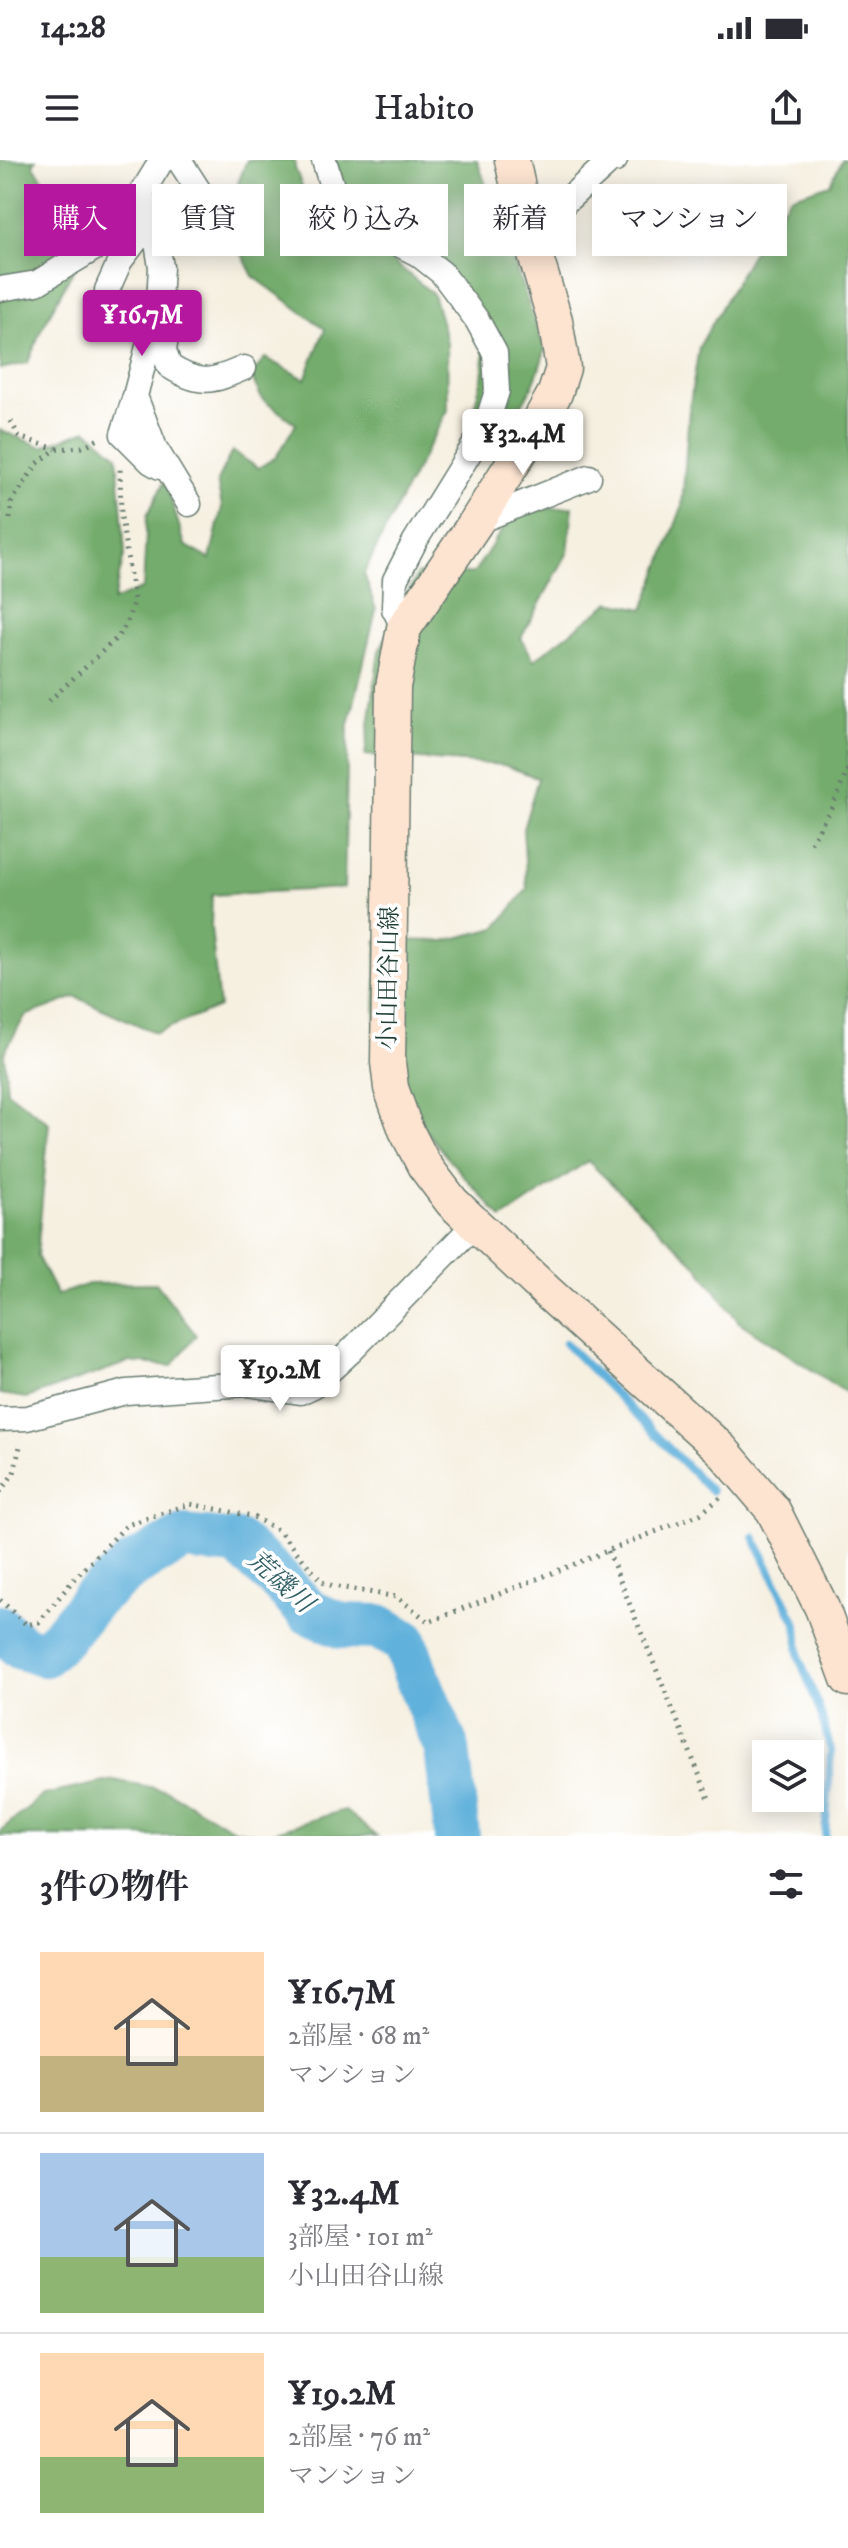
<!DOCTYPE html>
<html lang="ja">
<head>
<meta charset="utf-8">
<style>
  body { margin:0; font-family:"IM FELL DW Pica","Noto Serif JP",serif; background:#f2f2f3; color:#2b2b33; height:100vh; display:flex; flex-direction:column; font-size:30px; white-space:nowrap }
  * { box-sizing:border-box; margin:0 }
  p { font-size:26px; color:#7c7c81 }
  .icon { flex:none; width:44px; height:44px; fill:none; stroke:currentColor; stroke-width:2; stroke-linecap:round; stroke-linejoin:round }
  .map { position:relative; height:1676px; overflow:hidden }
  .details { display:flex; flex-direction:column; background:#fff; flex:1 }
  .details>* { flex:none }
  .hud { position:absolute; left:24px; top:24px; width:800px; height:72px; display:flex; gap:16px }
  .controls { position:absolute; left:752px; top:1580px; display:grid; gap:16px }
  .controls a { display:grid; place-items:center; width:72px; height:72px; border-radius:0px; background:#fff; box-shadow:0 4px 20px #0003; font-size:40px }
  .price { position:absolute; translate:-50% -68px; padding:0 18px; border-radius:8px; background:#fff; color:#222; font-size:26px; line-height:52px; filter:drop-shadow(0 2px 4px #0008) }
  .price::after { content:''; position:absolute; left:50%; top:48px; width:24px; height:18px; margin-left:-12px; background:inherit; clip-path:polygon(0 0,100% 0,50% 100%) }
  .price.active { background:#b5179e; color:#fff }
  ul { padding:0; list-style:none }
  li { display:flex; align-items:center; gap:24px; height:200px; padding:0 40px }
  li+li { border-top:2px solid #e1e1e2 }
  li span { display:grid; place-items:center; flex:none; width:224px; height:160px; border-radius:0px; color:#555 }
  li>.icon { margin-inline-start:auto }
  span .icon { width:96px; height:96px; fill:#fffc; stroke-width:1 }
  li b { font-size:34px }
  h2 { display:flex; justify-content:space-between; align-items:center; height:96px; padding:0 40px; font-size:34px }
  .tag { padding:0 28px; border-radius:0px; background:#fff; box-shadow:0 4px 20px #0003; font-size:28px; line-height:72px }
  .tag.active { background:#b5179e; color:#fff }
  .status { display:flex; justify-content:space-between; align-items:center; height:56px; padding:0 40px; background:#fff; direction:ltr }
  .status svg { height:22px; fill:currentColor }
  header { display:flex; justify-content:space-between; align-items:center; height:104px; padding:0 40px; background:#fff; font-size:36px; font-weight:600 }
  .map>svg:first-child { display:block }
  .forest { fill:#73ac6c; stroke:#497450; stroke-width:2 }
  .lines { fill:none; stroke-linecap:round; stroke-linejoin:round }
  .stream { stroke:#60b1db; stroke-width:8 }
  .river { stroke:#60b1db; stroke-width:46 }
  .minor-casing { stroke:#6a7c71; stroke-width:27 }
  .secondary-casing { stroke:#6a7c71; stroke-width:37 }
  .path { stroke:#6a7c71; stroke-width:5; stroke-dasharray:2 6; stroke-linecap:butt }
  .minor { stroke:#fff; stroke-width:24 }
  .secondary { stroke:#fde4d1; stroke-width:34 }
  .labels { text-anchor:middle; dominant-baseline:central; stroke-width:7; stroke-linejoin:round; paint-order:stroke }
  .street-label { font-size:24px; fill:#1f3d34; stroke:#fff }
  .water-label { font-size:26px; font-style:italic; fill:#326066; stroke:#fff }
</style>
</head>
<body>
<div class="status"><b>14:28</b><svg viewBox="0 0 49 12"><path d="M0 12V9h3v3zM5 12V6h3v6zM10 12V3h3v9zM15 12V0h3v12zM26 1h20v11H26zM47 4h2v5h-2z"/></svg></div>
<header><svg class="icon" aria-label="menu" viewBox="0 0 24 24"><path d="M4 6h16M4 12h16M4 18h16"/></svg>Habito<svg class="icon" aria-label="share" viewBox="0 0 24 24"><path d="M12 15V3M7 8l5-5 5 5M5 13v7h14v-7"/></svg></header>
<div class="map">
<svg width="848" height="1676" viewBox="0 0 848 1676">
  <rect width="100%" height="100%" fill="#fff"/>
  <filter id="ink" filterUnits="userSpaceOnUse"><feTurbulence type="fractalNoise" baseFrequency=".0125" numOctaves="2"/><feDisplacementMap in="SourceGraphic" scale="16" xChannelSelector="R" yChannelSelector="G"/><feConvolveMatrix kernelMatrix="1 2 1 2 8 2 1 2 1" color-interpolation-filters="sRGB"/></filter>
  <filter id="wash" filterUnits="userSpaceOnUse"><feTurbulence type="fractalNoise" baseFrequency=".006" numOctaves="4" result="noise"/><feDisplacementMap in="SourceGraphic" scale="32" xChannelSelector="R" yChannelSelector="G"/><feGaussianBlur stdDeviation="1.8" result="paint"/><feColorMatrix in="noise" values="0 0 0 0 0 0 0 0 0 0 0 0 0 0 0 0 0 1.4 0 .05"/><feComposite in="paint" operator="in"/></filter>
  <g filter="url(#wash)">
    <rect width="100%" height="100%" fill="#f6f0e1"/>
    <path class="forest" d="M0,0H36L33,5L89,81L41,170L28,203L0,209Z
      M247,0H295V8L316,61L377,88L433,134L447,182L448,250L401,338L364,413L376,450L348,569L344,728L212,735L211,767L219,847L156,873L76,837L25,856L4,893L7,931L49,963L37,1096L57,1135L89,1124L156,1123L196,1175L172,1206L129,1202L27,1238L0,1234V270L42,287L87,270L117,295L125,392L113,441L143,428L147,356L165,320L185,385L210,399L222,347L217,321L232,291L258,308L276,297L296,264L262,239L251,216L265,198L305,219L325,169L253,116L237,84L238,23Z
      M323,0H477L545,190C532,237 519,254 482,285L466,277L482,218L486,176L458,131L411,76L353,48Z
      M842,0H848V1234L739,1162L697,1106L588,1001L502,1059L447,997L374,906L377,780L444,781L496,768L527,729L523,669L538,618L504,605L365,595L379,491L417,414L474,413L514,351L573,347L568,392L521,478L534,500L610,442L644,449L682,347L689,250L699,187L753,91L790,37L830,24Z
      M114,1620L165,1630L234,1669L263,1675L344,1650L377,1676H0V1671L43,1635Z"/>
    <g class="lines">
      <path class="stream" d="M565,1183L711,1331
        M754,1377L797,1465L799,1497L820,1551L831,1591L825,1676"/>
      <path class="river" d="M0,1468L21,1487L44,1494L63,1476L93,1439L132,1406L183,1378L237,1383L273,1414L309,1452L342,1466L379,1467L405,1482L415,1512L447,1589L457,1676"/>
    </g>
  </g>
  <g filter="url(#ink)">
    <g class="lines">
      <g class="minor-casing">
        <path id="minor" d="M179,0L199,31
          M324,0L333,30L351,52L379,74L418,94L442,113L477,160L495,193L497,231L486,266L415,381L395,420L394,449L404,468
          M153,58L161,107L159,142L168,167L164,190L169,206C200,226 212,222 244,208
          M529,75L610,1L615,0
          M0,129L37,123L95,88L135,44L162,0
          M107,130L120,101L153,58V48
          M156,156L135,236L155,288L189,344
          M135,236L123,274L151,302L160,307
          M476,362L589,317
          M0,1259L27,1258L126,1232L247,1224L300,1232L313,1226L350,1192L475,1064"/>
      </g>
      <g class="secondary-casing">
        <path id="secondary" d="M512,0L529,75L555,160L563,208L555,233L540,260L476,362L404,468L393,527L388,902L391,928L406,970L424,1005L452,1042L546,1131L721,1289L773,1350L822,1448L848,1519"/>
      </g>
      <path class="path" d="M11,261L19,277L56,289
        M10,359L11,343L37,304L56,289L82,287L101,278
        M49,541L119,476L127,462L134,440L121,357L120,306
        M811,683L837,637L848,608
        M0,1332L14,1313L21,1282
        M608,1391L710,1641
        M0,1440L27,1465L39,1462L75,1418L127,1365L190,1344L252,1356L279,1371L322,1422L333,1426L397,1437L429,1462L700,1354L724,1335"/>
      <use href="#minor" class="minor"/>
      <use href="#secondary" class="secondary"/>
    </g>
  </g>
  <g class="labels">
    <g class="street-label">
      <text transform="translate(389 818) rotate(-89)">小山田谷山線</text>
    </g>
    <g class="water-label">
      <text transform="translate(280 1422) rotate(42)">荒磯川</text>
    </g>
  </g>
</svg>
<div class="controls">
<a><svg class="icon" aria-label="layers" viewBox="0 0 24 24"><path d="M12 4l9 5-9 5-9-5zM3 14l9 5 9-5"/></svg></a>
</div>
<b class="price active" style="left:142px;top:198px">¥16.7M</b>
<b class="price" style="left:523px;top:317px">¥32.4M</b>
<b class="price" style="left:280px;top:1253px">¥19.2M</b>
<div class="hud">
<a class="tag active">購入</a>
<a class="tag">賃貸</a>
<a class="tag">絞り込み</a>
<a class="tag">新着</a>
<a class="tag">マンション</a>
</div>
</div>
<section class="details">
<h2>3件の物件<svg class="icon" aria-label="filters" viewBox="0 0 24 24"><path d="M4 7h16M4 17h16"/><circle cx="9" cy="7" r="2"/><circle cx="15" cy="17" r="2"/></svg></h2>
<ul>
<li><span style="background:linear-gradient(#ffd9b3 65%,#c2b280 0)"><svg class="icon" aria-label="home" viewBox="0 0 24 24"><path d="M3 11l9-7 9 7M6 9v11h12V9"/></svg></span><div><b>¥16.7M</b><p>2部屋 · 68 m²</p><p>マンション</p></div></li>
<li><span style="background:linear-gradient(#a9c7e8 65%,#8fb573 0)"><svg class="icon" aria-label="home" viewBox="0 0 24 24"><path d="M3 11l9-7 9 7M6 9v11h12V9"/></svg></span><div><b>¥32.4M</b><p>3部屋 · 101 m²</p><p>小山田谷山線</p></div></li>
<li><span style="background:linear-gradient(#ffd9b3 65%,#8fb573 0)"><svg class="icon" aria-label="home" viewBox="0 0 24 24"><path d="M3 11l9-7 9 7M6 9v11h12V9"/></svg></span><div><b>¥19.2M</b><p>2部屋 · 76 m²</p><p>マンション</p></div></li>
</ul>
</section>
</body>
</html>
